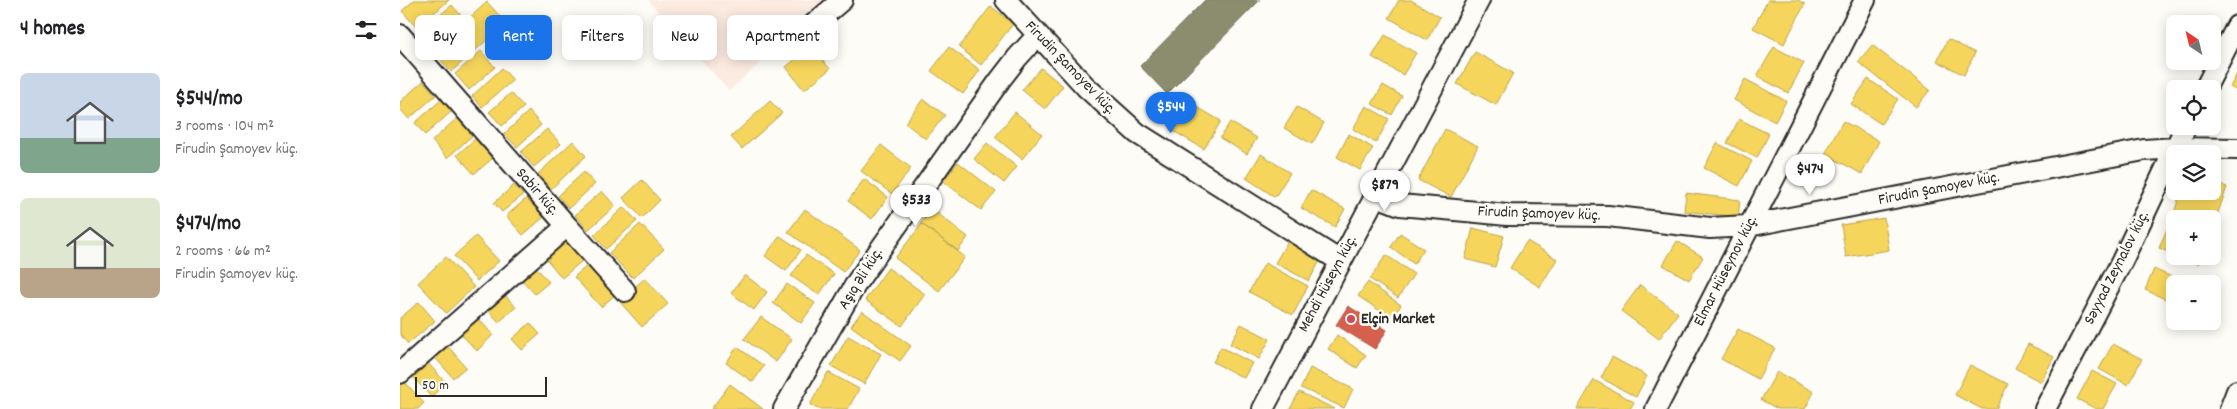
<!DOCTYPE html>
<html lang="en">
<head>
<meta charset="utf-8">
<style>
  body { margin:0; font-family:Dekko,sans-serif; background:#f6f6f6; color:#202124; height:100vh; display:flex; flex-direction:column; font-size:19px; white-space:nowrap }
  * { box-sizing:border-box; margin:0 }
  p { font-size:16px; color:#757577 }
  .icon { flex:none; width:28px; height:28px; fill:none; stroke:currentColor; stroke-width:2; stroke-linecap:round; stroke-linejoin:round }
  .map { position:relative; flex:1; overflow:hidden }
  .details { display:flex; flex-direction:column; background:#fff; width:400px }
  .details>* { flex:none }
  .banner { position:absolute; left:15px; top:15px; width:475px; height:45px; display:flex; gap:10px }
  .needle { width:32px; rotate:325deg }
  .controls { position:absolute; left:1766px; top:15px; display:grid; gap:10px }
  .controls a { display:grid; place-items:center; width:55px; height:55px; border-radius:8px; background:#fff; box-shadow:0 2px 12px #0003; font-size:25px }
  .scale { position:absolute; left:15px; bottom:12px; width:132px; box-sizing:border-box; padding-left:5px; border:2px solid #2b2b2b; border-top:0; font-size:14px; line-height:18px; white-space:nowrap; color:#2b2b2b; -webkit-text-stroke:4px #fdfcf7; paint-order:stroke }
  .price { position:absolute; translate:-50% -42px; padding:0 11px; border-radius:18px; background:#fff; color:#222; font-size:16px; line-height:32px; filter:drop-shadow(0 1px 2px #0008) }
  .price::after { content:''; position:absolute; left:50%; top:30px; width:15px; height:11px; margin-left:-8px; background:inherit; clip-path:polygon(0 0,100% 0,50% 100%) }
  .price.current { background:#1a73e8; color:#fff }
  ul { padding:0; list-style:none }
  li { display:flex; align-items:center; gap:15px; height:125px; padding:0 20px }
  li span { display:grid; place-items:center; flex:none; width:140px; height:100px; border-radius:8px; color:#555 }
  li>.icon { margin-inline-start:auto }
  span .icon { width:60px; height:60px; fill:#fffc; stroke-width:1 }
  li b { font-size:21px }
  h2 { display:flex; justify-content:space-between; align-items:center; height:60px; padding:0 20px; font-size:21px }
  .chip { padding:0 18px; border-radius:8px; background:#fff; box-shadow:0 2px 12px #0003; font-size:18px; line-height:45px }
  .chip.current { background:#1a73e8; color:#fff }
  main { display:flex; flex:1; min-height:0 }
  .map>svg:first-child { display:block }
  .built { fill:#fcebe1 }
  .homes { fill:#f6d55c; stroke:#b9a24d }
  .shops { fill:#d6604d; stroke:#a35043 }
  .industry { fill:#8c8c6e; stroke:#6f6f5a }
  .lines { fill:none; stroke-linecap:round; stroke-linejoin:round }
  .minor-casing { stroke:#2b2b2b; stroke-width:24 }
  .minor { stroke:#fdfcf7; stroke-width:20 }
  .poi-dot { fill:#d1495b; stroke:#fdfcf7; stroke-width:2 }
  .labels { text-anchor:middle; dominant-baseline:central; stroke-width:5; stroke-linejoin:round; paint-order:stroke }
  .street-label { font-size:16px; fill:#2b2b2b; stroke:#fdfcf7 }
  .poi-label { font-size:16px; font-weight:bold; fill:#2b2b2b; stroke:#fdfcf7; text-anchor:start }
</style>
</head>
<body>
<main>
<section class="details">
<h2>4 homes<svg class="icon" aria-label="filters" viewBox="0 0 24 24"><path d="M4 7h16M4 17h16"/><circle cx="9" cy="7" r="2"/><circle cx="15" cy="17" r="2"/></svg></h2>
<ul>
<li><span style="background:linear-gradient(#c9d6e8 65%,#7fa58c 0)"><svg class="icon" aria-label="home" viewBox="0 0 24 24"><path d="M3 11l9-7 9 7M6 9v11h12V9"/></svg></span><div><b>$544/mo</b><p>3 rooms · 104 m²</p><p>Firudin Şamoyev küç.</p></div></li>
<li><span style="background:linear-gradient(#dfe7d0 70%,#b9a48a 0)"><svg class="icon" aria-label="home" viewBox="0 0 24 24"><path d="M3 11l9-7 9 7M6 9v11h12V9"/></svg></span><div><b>$474/mo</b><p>2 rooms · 66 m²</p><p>Firudin Şamoyev küç.</p></div></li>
</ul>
</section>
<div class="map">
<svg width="1837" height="409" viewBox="0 0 1837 409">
  <rect width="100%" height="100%" fill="#fdfcf7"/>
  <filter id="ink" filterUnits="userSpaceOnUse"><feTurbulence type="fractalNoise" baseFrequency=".02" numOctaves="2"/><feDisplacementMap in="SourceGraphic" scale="10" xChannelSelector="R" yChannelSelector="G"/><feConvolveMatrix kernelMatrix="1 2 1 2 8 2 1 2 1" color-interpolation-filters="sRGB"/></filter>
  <g filter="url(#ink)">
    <path class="built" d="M248,0H430L329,91Z"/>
    <path class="homes" d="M14,0H49L17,28L2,11Z
      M999,0H1011L1040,17L1027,40L989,18Z
      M1368,0H1398L1405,4L1384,44L1353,28Z
      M87,2L106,23L51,72L33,51Z
      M52,5L64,19L34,44L22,30Z
      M591,6L613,24L581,65L559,47Z
      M985,35L1016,53L1003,75L972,57Z
      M1548,39L1575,53L1564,75L1537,61Z
      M1472,45L1530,90L1516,107L1458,62Z
      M411,46L430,69L404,90L386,67Z
      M549,47L580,70L563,94L531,71Z
      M1374,47L1404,63L1388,93L1357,76Z
      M81,51L95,67L69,90L55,74Z
      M1075,52L1113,73L1096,105L1057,84Z
      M102,68L113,80L82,107L72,96Z
      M641,68L663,86L645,109L622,90Z
      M1837,74V91L1830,87Z
      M1345,79L1386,101L1375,122L1334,100Z
      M1468,79L1498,99L1481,124L1451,104Z
      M23,81L36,95L9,119L0,109V102Z
      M983,85L1002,96L992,115L972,104Z
      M111,93L124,107L102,126L89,112Z
      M42,99L52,111L25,135L15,123Z
      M523,99L545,115L526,139L505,123Z
      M370,101L382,113L342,149L331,137Z
      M787,101L821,121L804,149L770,129Z
      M966,106L989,119L976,143L953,129Z
      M897,107L924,123L912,144L884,128Z
      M129,111L141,125L117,147L104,134Z
      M615,112L642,134L622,159L595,137Z
      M57,118L73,135L47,158L32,141Z
      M1339,119L1369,134L1357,158L1327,143Z
      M1443,121L1479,141L1462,174L1425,154Z
      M830,122L857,138L847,154L820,138Z
      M147,129L161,144L134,167L121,152Z
      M1045,129L1078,146L1051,197L1018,180Z
      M949,134L973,148L960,170L937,157Z
      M76,138L93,158L74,174L57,155Z
      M173,141L186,156L151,189L138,174Z
      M587,143L617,167L604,183L574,159Z
      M1317,143L1352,161L1339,186L1304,168Z
      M481,145L511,168L492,194L461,171Z
      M861,154L890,173L875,197L846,178Z
      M558,162L596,192L581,210L543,181Z
      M184,172L195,184L169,208L158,196Z
      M464,179L488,197L472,219L448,201Z
      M242,180L260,200L242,218L223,198Z
      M1812,182L1827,187L1814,224L1812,219H1799L1775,210L1781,191H1812Z
      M114,185L123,195L102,212L94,203Z
      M911,190L945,209L935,227L901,208Z
      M202,191L215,206L188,230L175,215Z
      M1286,193L1340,200L1338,217L1284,211Z
      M127,198L144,217L123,235L106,216Z
      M224,207L237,221L206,249L194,235Z
      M405,209L460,250L443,272L388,232Z
      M532,209L568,237L558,251L521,223Z
      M1773,215L1781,219H1775V255L1759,248Z
      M1484,218L1489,250L1446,257L1441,225Z
      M240,224L264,249L233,278L209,253Z
      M522,224L565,257L539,291L495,258Z
      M1073,228L1104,236L1095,267L1065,259Z
      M1000,233L1024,249L1014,264L991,247Z
      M76,236L99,261L77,281L54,256Z
      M380,236L401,250L386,271L365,256Z
      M165,238L183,260L162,278L144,256Z
      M889,239L922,257L909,281L875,263Z
      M1127,241L1157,259L1140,287L1110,268Z
      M1277,241L1303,257L1289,280L1263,265Z
      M406,255L434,274L419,295L391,276Z
      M986,255L1014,274L998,298L970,279Z
      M1779,256H1802L1798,264Z
      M46,257L74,287L46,313L18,283Z
      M865,263L908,286L893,315L849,292Z
      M189,264L216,294L201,307L174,277Z
      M134,265L149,282L135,294L120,278Z
      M488,268L525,294L502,326L465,300Z
      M1754,269L1781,281L1780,284H1775V295L1772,302L1745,290Z
      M345,275L367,292L354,310L331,293Z
      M245,278L268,304L242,327L219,301Z
      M968,282L1001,305L992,319L958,296Z
      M387,284L415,303L401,323L373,303Z
      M1240,285L1278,313L1259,339L1221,311Z
      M103,293L116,307L99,322L86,308Z
      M19,302L35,321L8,344L0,334V318Z
      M462,311L511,346L500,361L451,326Z
      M77,317L93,335L77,351L60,333Z
      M361,317L392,339L376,362L344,339Z
      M130,323L140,334L122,350L112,339Z
      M841,324L870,339L859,359L830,344Z
      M1338,329L1375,348L1358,379L1321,359Z
      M937,335L966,355L957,368L928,349Z
      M448,336L481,354L464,384L431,366Z
      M45,343L66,367L53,378L32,354Z
      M1628,344L1654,357L1641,382L1615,368Z
      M1713,344L1742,359L1728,385L1699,369Z
      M337,347L364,366L353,382L326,363Z
      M821,347L852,363L844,378L813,362Z
      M1212,357L1247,376L1236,397L1201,378Z
      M27,362L46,383L31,397L12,376Z
      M1570,365L1608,384L1596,409H1582L1555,395Z
      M910,368L953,389L944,408L901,388Z
      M1692,371L1717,384L1703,409H1696L1677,399Z
      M428,372L459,389L448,409H418L410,405Z
      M1377,372L1414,392L1405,409H1378L1361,400Z
      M1194,380L1234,402L1230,409H1177Z
      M5,382L24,403L18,409H0V386Z
      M330,384L363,409H311Z
      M899,392L935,409H890Z"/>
    <path class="shops" d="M948,306L987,330L975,349L936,325Z"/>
    <path class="industry" d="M805,0H860L767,94L740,66Z"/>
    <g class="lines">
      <g class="minor-casing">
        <path id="minor" d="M606,0L686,87L737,133L940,261
          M407,30L442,0
          M0,35L167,226L0,373
          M1805,89L1837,26
          M974,195L1000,205L1077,212L1107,215L1208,216L1310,228L1348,226L1744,150L1776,148L1837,149
          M167,226L225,291
          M384,409L457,282L600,80L617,58L637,36
          M863,409L1079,0
          M1256,409L1465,0
          M1645,409L1722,261L1786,126
          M1830,409L1837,391"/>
      </g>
      <use href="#minor" class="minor"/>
    </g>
  </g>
  <circle class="poi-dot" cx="951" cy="319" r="5"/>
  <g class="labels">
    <g class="street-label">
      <text transform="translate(670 68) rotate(46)">Firudin Şamoyev küç.</text>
      <text transform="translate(1539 189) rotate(-11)">Firudin Şamoyev küç.</text>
      <text transform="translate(137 192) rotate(49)">Sabir küç.</text>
      <text transform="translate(1139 214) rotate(2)">Firudin Şamoyev küç.</text>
      <text transform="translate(1717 268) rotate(-63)">Səyyad Zeynalov küç.</text>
      <text transform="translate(1326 271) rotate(-63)">Elmar Hüseynov küç.</text>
      <text transform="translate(461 279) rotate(-58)">Aşıq Əli küç.</text>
      <text transform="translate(928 284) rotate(-62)">Mehdi Hüseyn küç.</text>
    </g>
    <g class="poi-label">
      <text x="961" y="319">Elçin Market</text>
    </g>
  </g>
</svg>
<div class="controls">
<a><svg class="needle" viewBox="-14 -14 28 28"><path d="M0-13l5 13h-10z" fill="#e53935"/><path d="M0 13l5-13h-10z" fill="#757577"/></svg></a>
<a><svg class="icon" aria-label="locate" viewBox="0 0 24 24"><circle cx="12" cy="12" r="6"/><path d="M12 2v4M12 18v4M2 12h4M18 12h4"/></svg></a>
<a><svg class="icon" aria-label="layers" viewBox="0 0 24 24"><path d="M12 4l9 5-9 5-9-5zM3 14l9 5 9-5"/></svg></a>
<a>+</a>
<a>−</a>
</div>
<div class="scale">50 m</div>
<b class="price current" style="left:771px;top:134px">$544</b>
<b class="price" style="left:1410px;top:196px">$474</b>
<b class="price" style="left:985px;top:212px">$879</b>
<b class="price" style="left:516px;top:227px">$533</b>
<div class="banner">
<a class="chip">Buy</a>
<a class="chip current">Rent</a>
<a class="chip">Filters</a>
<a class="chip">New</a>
<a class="chip">Apartment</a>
</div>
</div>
</main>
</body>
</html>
